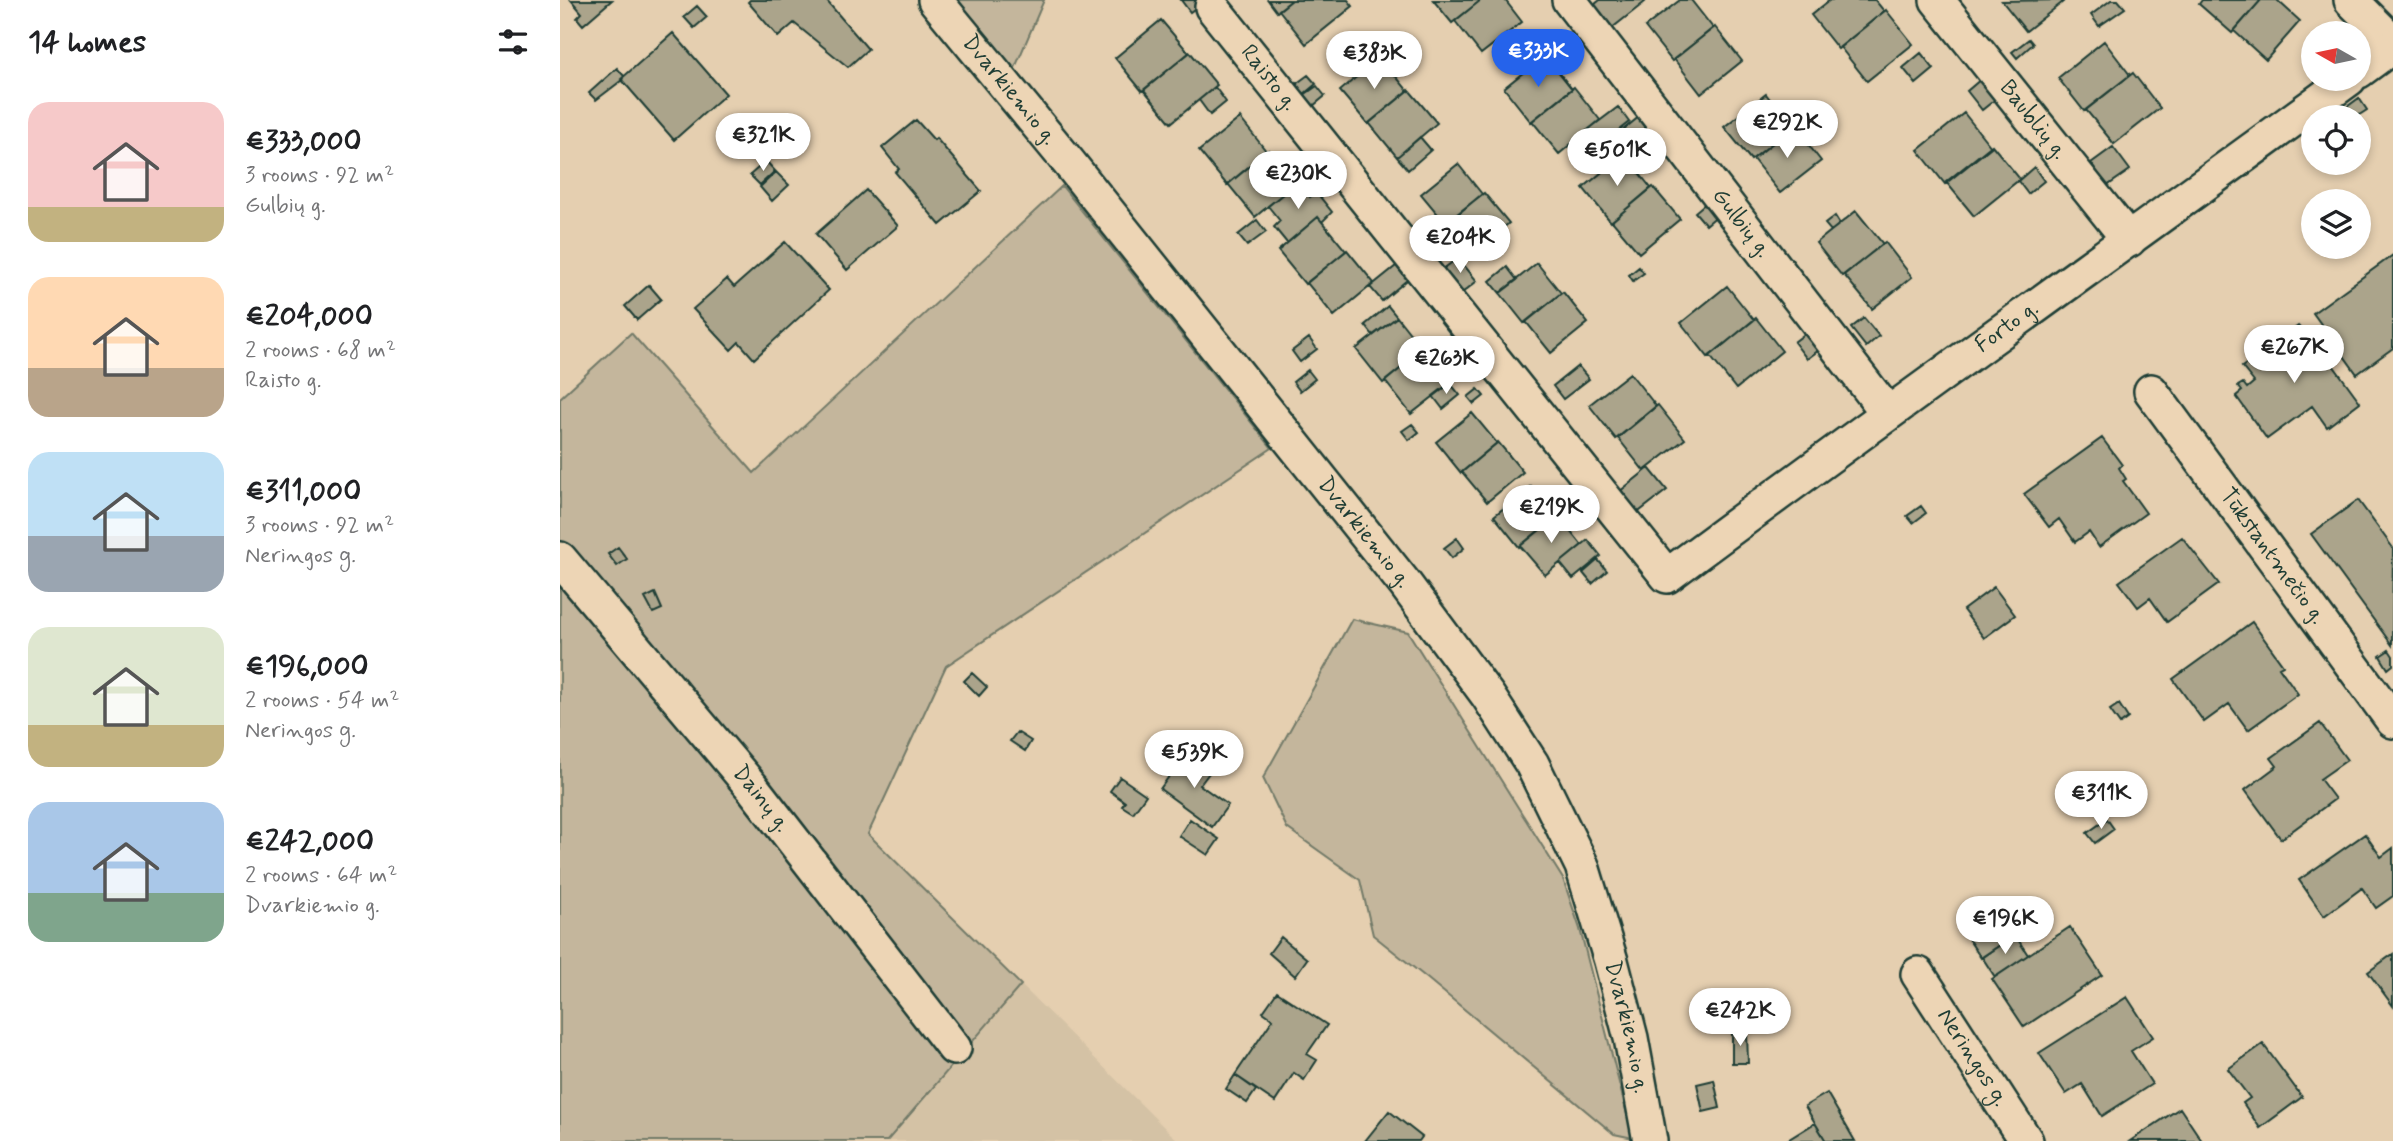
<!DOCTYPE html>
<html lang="en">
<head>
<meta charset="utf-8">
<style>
  body { margin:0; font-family:Mynerve,sans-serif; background:#f2f2f2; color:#202124; height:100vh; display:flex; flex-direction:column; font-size:26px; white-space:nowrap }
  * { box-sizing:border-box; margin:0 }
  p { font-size:23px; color:#757577 }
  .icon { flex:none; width:38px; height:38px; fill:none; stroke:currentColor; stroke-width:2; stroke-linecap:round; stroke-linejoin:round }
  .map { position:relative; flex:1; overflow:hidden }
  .side { display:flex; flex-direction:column; background:#fff; width:560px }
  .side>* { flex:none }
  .needle { width:46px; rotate:279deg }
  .buttons { position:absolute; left:1741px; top:21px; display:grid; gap:14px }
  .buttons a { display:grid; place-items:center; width:70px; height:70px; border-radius:50%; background:#fff; box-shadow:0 4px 10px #0003; font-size:35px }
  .price { position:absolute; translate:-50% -60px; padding:0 16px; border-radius:24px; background:#fff; color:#222; font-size:23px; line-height:46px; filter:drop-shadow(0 2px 4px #0008) }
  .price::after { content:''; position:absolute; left:50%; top:42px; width:21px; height:16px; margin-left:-10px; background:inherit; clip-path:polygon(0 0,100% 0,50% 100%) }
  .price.on { background:#2563eb; color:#fff }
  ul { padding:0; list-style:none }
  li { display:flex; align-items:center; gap:21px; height:175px; padding:0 28px }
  li span { display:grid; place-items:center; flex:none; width:196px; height:140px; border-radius:21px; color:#555 }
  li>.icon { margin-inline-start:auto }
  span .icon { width:84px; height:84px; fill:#fffc; stroke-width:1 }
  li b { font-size:30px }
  h2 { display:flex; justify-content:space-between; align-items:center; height:84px; padding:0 28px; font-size:30px }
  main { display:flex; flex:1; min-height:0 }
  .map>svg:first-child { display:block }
  .built { fill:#d4c2a5 }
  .green { fill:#c4b69c; stroke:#727a68; stroke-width:2 }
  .building { fill:#aba48b; stroke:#1f3d34; stroke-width:2 }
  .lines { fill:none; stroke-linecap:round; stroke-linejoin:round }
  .minor-casing { stroke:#1f3d34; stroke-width:38 }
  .minor { stroke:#edd5b5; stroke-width:33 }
  .labels { text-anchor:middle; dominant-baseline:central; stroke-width:7; stroke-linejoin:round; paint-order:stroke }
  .street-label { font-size:23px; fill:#1f3d34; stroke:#edd5b5 }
</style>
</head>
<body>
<main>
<section class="side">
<h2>14 homes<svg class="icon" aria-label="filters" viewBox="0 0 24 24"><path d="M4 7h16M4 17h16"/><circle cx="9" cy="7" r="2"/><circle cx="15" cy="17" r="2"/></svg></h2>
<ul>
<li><span style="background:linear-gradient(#f6c9c9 75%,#c2b280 0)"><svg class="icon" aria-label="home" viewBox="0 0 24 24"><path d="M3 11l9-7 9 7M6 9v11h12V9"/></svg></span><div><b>€333,000</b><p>3 rooms · 92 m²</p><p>Gulbių g.</p></div></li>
<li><span style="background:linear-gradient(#ffd9b3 65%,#b9a48a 0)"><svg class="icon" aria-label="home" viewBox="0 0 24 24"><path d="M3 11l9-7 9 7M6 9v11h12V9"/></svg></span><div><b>€204,000</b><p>2 rooms · 68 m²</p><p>Raisto g.</p></div></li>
<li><span style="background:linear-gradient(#bfe0f5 60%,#9aa5b1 0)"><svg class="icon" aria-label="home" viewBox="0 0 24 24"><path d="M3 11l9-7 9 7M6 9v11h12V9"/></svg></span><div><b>€311,000</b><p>3 rooms · 92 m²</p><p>Neringos g.</p></div></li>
<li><span style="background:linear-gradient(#dfe7d0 70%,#c2b280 0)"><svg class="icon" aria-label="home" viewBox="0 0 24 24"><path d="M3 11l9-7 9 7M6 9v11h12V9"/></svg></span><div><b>€196,000</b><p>2 rooms · 54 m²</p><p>Neringos g.</p></div></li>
<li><span style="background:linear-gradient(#a9c7e8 65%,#7fa58c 0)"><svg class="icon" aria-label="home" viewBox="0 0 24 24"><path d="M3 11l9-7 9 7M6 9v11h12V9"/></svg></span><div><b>€242,000</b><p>2 rooms · 64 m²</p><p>Dvarkiemio g.</p></div></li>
</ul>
</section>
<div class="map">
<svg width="1833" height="1141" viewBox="0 0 1833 1141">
  <rect width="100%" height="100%" fill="#e5cfb0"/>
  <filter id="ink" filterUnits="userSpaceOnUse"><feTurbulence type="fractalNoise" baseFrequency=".0143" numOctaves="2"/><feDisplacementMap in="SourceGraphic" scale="14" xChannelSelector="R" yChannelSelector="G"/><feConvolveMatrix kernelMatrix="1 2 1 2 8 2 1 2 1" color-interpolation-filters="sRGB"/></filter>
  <g filter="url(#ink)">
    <path class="built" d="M461,985L610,1133L619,1141H327Z"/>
    <path class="green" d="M375,0H484L455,68L430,65Z
      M502,186L712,448L386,666L308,834L461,985L327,1141H0V398L71,333L194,473Z
      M792,619L848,632L1003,879L1020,929L1073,1138L1054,1134L868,979L813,935L800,880L727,828L703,778Z"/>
    <path class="building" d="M11,0H52L23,25L17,18L22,13Z
      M190,0H266L308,49L288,67L234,23L218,37L188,2Z
      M621,0H646L630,12Z
      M708,0H732L717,12Z
      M732,0H788L793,6L746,44L719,10Z
      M873,0H921L892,23Z
      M921,0H945L962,22L921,54L895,21Z
      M1040,0H1083L1085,2L1047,32L1029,9Z
      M1120,0H1131L1153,28L1112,61L1085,27Z
      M1270,0H1315L1324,11L1278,49L1251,15Z
      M1501,0L1503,2L1466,31L1442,1Z
      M1551,0H1558L1565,8L1539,26L1531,15Z
      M1642,0H1701L1672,33L1639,4Z
      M1701,0H1717L1740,21L1706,60L1674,31Z
      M137,6L147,17L134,28L124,17Z
      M1326,10L1353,44L1307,81L1280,47Z
      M601,20L629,53L582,91L555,58Z
      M1155,27L1182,61L1141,94L1114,59Z
      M113,33L166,94L114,140L61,79Z
      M1469,39L1473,44L1457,58L1452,52Z
      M1544,41L1570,75L1524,111L1498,78Z
      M630,52L657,85L611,123L584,90Z
      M1361,53L1374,69L1356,84L1343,68Z
      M985,55L1012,89L971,122L944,88Z
      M820,57L848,91L808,124L780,91Z
      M57,68L64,76L62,80L36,100L29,93Z
      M1573,73L1600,108L1554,144L1526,110Z
      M748,75L756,84L744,94L736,84Z
      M1421,79L1437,98L1422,110L1407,91Z
      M757,86L765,96L753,106L744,95Z
      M655,87L666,102L650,115L639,100Z
      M1014,87L1040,120L999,154L972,121Z
      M849,90L877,123L837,157L809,123Z
      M1206,94L1232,128L1191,160L1164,127Z
      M1799,98L1807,110L1796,117H1790L1784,109Z
      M1058,107L1069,122L1041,144L1029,129Z
      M1404,113L1431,147L1385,184L1358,150Z
      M1080,116L1100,142L1083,155L1063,130Z
      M680,118L707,152L667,185L639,151Z
      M356,120L374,140L376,138L421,191L380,225L335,172L339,169L322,148Z
      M1234,126L1261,161L1220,193L1193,159Z
      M860,137L871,150L848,170L837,157Z
      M1432,145L1460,179L1414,216L1386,182Z
      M1553,147L1570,170L1547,186L1531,163Z
      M709,150L736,183L695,217L668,184Z
      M1064,154L1091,188L1051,222L1023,188Z
      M206,161L215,171L200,185L190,175Z
      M898,164L922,194L886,224L861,194Z
      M1474,167L1484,181L1468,194L1458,181Z
      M216,172L229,185L212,201L200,187Z
      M738,182L750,197L756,192L772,212L762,222L758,217L727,243L714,227L720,221L708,206Z
      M1093,187L1120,219L1079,253L1052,221Z
      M306,190L338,226L287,270L256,234Z
      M924,193L949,223L913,253L887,222Z
      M1147,202L1158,215L1146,225L1135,212Z
      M1296,211L1323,244L1282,276L1256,243Z
      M1275,216L1280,224L1271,231L1265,224Z
      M758,217L786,251L745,284L718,251Z
      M697,220L706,232L687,246L678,235Z
      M225,242L269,290L194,359L179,342L171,350L133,309L167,279L174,287Z
      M1325,242L1352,277L1312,309L1284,275Z
      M787,250L814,283L774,316L747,283Z
      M1833,255V348L1797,374L1753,313Z
      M898,258L917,281L902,293L883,269Z
      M977,263L1001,293L964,323L940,293Z
      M836,266L847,280L822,301L810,287Z
      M947,267L957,280L940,293L930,281Z
      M1079,267L1084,273L1073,281L1069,275Z
      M89,285L101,299L77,320L65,306Z
      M1167,286L1194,320L1148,357L1121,323Z
      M1003,292L1028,323L991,353L966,322Z
      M828,306L837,317L813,335L805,325Z
      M837,317L863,350L823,383L796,349Z
      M1196,318L1222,351L1176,389L1150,356Z
      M1304,318L1319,336L1306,347L1291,328Z
      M1738,326L1751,341L1754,339L1800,402L1767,427L1752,406L1707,439L1676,396L1682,391L1678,386L1683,383L1687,388L1694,382L1682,367Z
      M1246,333L1259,350L1247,359L1234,342Z
      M749,338L757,349L740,362L732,351Z
      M865,349L892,382L851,414L825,381Z
      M1018,366L1029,379L1003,399L993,386Z
      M748,370L755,379L740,391L733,382Z
      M1070,373L1096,406L1056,439L1029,405Z
      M890,383L900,395L883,409L873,396Z
      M918,389L924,396L914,404L908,397Z
      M1098,405L1125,439L1084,471L1058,438Z
      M912,413L937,443L901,473L876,442Z
      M852,424L859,432L849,440L842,431Z
      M1542,438L1562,465L1559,468L1566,479L1563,481L1586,513L1539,547L1529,532L1515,542L1499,519L1489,527L1464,494Z
      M938,442L963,472L927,502L902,472Z
      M1089,468L1107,490L1076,514L1059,492Z
      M971,486L996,517L959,547L934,516Z
      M1798,500L1833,548L1832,645L1751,534Z
      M1361,506L1366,513L1353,523L1347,516Z
      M998,515L1022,545L985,575L960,546Z
      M1622,537L1659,584L1607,622L1590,598L1578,607L1559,582Z
      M897,538L904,548L892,558L884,548Z
      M1028,540L1041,556L1013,579L1000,563Z
      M58,547L67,559L57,566L48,554Z
      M1038,560L1047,571L1032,584L1023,573Z
      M1434,587L1455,615L1424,638L1403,610Z
      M95,593L102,609L93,613L85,598Z
      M1692,622L1723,665L1719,667L1738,694L1688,730L1669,704L1644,722L1613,679Z
      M1829,650L1833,656V665L1828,669L1820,656Z
      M412,673L427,687L419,696L404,681Z
      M1559,704L1568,718L1560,724L1550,710Z
      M1760,723L1787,760L1760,779L1775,799L1721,839L1685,790L1717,766L1711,758Z
      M457,732L471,741L465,751L450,741Z
      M627,751L652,769L640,785L668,805L652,827L600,789Z
      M560,777L586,795L573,813L562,806L565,802L550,791Z
      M630,819L659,839L648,855L619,836Z
      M1547,819L1554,829L1535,843L1527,833Z
      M1805,834L1821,857L1833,848V896L1816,908L1802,888L1764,916L1739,880Z
      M1438,903L1459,932L1421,958L1401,928Z
      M1510,927L1542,975L1464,1027L1432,979Z
      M1455,935L1468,955L1435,977L1422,957Z
      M721,937L747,959L735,976L709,953Z
      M1833,954V1006L1808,972Z
      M717,992L767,1025L747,1054L757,1060L744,1080L734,1073L715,1102L675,1075L713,1019L703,1012Z
      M1567,997L1593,1037L1571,1051L1592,1084L1542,1116L1522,1084L1506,1094L1479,1053Z
      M1172,1032H1187L1188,1063H1172Z
      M1703,1044L1742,1097L1700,1128L1683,1103L1690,1098L1668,1069Z
      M675,1075L696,1090L687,1103L666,1089Z
      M1154,1080L1160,1108L1143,1112L1137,1084Z
      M1267,1093L1295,1141H1266L1245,1106Z
      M1620,1108L1642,1141H1570Z
      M829,1111L862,1137L859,1141H805Z
      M1255,1123L1266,1141H1226Z"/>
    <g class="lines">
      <g class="minor-casing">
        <g id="minor">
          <path id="s1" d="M375,0L510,164L845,584L928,696L972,764L1022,866L1051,961L1071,1038L1090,1141"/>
          <path id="s2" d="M1009,0L1327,412"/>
          <path id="s3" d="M1377,0L1569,240"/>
          <path d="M1791,0L1833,42"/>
          <path id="s4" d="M652,7L1107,576C1333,408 1562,245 1789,79"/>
          <path d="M1799,71L1833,46"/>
          <path id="s5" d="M1591,391L1833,721"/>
          <path id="s6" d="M0,559L192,787L394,1048"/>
          <path id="s7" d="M1358,974L1466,1141"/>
        </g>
      </g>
      <use href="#minor" class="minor"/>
    </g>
  </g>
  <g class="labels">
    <g class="street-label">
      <text stroke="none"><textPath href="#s4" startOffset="91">Raisto g.</textPath></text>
      <text stroke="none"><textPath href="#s1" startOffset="117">Dvarkiemio g.</textPath></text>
      <text stroke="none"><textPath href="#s3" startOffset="154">Baublių g.</textPath></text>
      <text stroke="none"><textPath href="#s2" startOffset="282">Gulbių g.</textPath></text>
      <text stroke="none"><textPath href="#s4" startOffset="1150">Forto g.</textPath></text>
      <text stroke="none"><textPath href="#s1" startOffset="684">Dvarkiemio g.</textPath></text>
      <text stroke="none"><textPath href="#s5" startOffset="205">Tūkstantmečio g.</textPath></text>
      <text stroke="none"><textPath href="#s6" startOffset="313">Dainų g.</textPath></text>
      <text stroke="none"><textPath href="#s1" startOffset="1251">Dvarkiemio g.</textPath></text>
      <text stroke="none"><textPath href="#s7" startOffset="100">Neringos g.</textPath></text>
    </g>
  </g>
</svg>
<div class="buttons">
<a><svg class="needle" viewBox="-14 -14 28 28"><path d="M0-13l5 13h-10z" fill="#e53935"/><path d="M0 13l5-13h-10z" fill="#757577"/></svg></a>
<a><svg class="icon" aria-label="locate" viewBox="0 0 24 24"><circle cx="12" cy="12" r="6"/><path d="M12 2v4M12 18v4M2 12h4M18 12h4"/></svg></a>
<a><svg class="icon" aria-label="layers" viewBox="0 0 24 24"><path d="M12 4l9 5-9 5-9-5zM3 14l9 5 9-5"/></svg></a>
</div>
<b class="price on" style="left:978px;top:89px">€333K</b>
<b class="price" style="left:814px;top:91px">€383K</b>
<b class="price" style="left:1227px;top:160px">€292K</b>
<b class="price" style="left:203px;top:173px">€321K</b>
<b class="price" style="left:1057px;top:188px">€501K</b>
<b class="price" style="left:738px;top:211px">€230K</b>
<b class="price" style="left:900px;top:275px">€204K</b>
<b class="price" style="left:1734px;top:385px">€267K</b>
<b class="price" style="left:886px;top:396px">€263K</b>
<b class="price" style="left:991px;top:545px">€219K</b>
<b class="price" style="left:634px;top:790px">€539K</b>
<b class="price" style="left:1541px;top:831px">€311K</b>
<b class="price" style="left:1445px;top:956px">€196K</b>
<b class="price" style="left:1180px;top:1048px">€242K</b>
</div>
</main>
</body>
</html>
